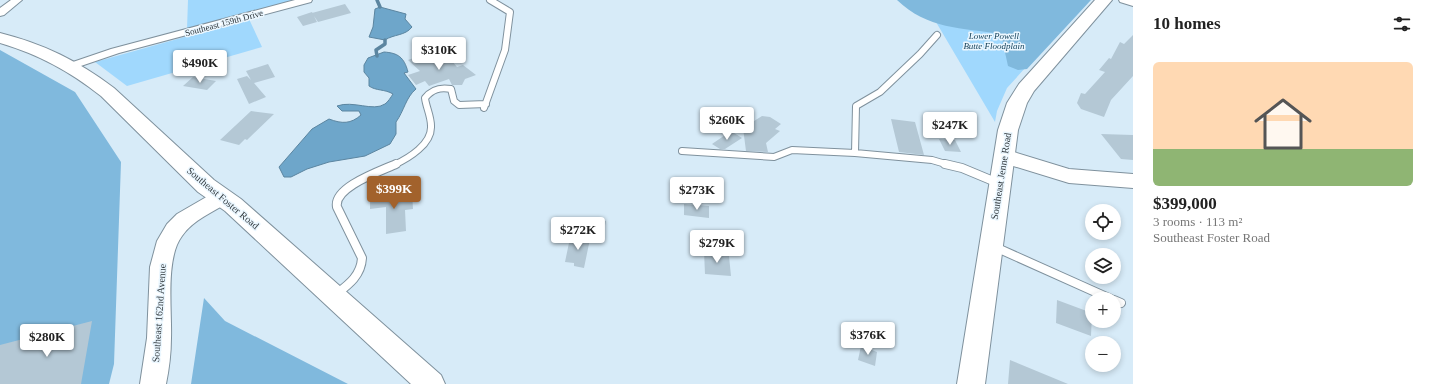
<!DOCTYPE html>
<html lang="en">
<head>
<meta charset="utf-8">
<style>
  body { margin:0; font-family:Georgia,serif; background:#f2f2f2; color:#222; height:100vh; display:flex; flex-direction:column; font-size:15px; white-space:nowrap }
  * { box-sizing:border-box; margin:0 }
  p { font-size:13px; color:#767676 }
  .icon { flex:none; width:22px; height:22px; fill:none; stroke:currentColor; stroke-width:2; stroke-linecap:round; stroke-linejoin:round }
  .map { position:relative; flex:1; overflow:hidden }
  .side { display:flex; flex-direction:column; background:#fff; width:300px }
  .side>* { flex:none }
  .fabs { position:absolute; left:1085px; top:204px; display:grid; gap:8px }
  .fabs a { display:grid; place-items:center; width:36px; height:36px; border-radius:50%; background:#fff; box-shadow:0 2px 6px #0003; font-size:20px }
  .price { position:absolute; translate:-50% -34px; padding:0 9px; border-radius:4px; background:#fff; color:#222; font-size:13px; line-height:26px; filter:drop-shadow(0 1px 2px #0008) }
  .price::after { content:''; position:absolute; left:50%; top:24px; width:12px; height:9px; margin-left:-6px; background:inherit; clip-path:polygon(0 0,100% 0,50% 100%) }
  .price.selected { background:#a2622c; color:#fff }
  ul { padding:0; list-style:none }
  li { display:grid; align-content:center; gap:8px; height:212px; padding:0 20px }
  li+li { border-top:1px solid #e0e0e0 }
  li span { display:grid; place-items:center; height:124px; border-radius:6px; color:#555 }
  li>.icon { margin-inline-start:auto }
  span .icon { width:72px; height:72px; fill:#fffc; stroke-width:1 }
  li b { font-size:17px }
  h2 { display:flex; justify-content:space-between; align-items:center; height:48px; padding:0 20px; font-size:17px }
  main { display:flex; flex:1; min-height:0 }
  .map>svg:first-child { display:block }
  .green { fill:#a0d8fd }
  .forest { fill:#80b9dd }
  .water { fill:#6ea6ca; stroke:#5b85a0 }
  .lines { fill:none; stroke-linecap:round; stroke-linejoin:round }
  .stream { stroke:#5b85a0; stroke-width:3.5 }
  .building { fill:#b4c8d5 }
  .lane-far1-casing { stroke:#7f919d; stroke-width:8 }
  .lane-casing { stroke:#7f919d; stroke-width:10 }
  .street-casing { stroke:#7f919d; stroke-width:2 }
  .secondary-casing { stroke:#7f919d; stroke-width:2 }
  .primary-casing { stroke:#7f919d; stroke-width:2 }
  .lane-far1 { stroke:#fff; stroke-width:6 }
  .lane { stroke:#fff; stroke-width:8 }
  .street { fill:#fff; fill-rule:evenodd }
  .secondary { fill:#fff; fill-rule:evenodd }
  .primary { fill:#fff; fill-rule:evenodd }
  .labels { text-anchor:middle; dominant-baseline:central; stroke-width:3; stroke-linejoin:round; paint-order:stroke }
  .far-street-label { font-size:9px; fill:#30383d; stroke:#ebf7ff }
  .far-park-label { font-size:9px; font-style:italic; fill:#103e57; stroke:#ebf7ff }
  .street-label { font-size:10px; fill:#30383d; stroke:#ebf7ff }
</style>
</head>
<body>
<main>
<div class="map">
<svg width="1133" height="384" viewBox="0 0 1133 384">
  <rect width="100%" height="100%" fill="#d7ebf8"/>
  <path class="green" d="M188,0H294L187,29Z
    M923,0H1087L1007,88L997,111L995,122Z
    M249,19L262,47L127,86L95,62Z"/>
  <path class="forest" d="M897,0H1091L1027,69L1018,70L1008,66L1001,34C962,28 927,29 897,0Z
    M0,50L75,92L121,162L114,364L109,384H0Z
    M204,298L225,321L348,384H191Z"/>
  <path class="water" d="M380,7L406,14L405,19L412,27C405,36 394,34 385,40L369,37L373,27L375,9Z
    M384,52C398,53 404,57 408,72L404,73L416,89C406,97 404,111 396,122V134L390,144L365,156L329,162L307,169L291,177H284L279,167L312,129L329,119C342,124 351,124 361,115L359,111H342L337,106C353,100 373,112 385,104C388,102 391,97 393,94C385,89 376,91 369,86V78L364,72V65L368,58Z"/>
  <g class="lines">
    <path class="stream" d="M377,0L380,7
      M377,56L376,50L385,44V40"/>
  </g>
  <path class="building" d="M345,4L351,13L318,22L312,13Z
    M312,12L317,22L303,26L297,17Z
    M1133,35V76L1111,100L1104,117L1081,109L1077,103L1081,93L1085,94L1105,72L1099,70L1109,58L1111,59L1120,42L1124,44Z
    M424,54L429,59L447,55L457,67L463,65L476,75L465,79L462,85H452L449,79L429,86L425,81L416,85L408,75L420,71L408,60Z
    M268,64L275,77L254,83L266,97L249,104L237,79L247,76L251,80L246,71Z
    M193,77L216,81L207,90L183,86Z
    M251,111L274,114L247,140L245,139L239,145L220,140Z
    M762,116L770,117L781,124L775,129L780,131L766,143L768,152L746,151L743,128Z
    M891,119L915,122L924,155L899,152Z
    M731,131L742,138L725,149H720L712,144Z
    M1101,134L1133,135V160L1121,159Z
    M939,139L955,140L961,152L945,151Z
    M412,192L413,209L405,210L406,231L386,234V207L370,209V199Z
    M684,204L709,206V218L684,215Z
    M587,218L606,221L603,235L583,231Z
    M572,236L590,239L584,268L574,266V263L565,262L570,238L572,239Z
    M704,251L722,253L723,256H729L731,276L705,274Z
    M1057,300L1092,313L1091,336L1056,323Z
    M92,321L81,384H0V345Z
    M861,346L877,352L875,366L858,360Z
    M1010,360L1068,384H1008Z"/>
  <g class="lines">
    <g class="lane-far1-casing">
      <path id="lane-far1" d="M484,108L505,50L510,12L490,0
        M682,151L774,157L792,150L855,153L932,160L949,165
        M855,153L856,106L880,92L920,54L937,35
        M394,165C409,158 432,144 431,126C431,116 426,107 425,98C432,89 440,87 451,89L454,101L459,105L486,104"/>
    </g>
    <g class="lane-casing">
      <path id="lane" d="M945,164L962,168L998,183
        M995,247L1111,299
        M335,295C348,285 361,276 362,258L337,207C333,187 381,171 396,164
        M1114,300L1121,303"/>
    </g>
    <g class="street-casing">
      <path id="street" d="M11,0H22L4,15L0,16V8Z
        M295,0H312L311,2L119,53L75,68H67L65,66L67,64L111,49Z
        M1119,0H1133V6L1120,2Z"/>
    </g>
    <g class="secondary-casing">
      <path id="secondary" d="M1004,149L1069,169L1133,174V188L1069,183L997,161L995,156L997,151Z
        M222,190L229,192L232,197L229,202C213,212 193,220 182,236C165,258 172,311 171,338C171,354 169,369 166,384H140L147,338L150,267L157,241L167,224L177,214L215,192Z"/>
    </g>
    <g class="primary-casing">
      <path id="primary" d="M1095,0H1112L1034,91L1027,103L1018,130L985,384H957L998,130L1007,103L1019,84Z
        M0,33C44,44 78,61 114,88L214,180L241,199L441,375L445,384H411L225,211L198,192L101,96C69,71 40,55 0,43Z"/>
    </g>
    <use href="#lane-far1" class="lane-far1"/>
    <use href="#lane" class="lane"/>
    <use href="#street" class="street"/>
    <use href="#secondary" class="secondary"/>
    <use href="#primary" class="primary"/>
  </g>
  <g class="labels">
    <g class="far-street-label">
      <text transform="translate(224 23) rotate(-15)">Southeast 159th Drive</text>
    </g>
    <g class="far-park-label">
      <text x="994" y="36">Lower Powell<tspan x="994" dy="10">Butte Floodplain</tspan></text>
    </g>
    <g class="street-label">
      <text transform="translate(1001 176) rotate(-81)">Southeast Jenne Road</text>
      <text transform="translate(223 198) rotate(40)">Southeast Foster Road</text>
      <text transform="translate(159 313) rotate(-86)">Southeast 162nd Avenue</text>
    </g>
  </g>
</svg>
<div class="fabs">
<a><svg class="icon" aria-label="locate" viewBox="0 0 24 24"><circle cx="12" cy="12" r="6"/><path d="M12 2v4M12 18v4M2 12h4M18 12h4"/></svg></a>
<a><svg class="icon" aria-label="layers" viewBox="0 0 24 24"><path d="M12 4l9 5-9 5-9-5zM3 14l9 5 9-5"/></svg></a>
<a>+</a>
<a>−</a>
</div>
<b class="price" style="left:439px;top:71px">$310K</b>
<b class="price" style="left:200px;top:84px">$490K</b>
<b class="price" style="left:727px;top:141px">$260K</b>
<b class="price" style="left:950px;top:146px">$247K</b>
<b class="price selected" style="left:394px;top:210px">$399K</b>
<b class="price" style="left:697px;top:211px">$273K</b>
<b class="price" style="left:578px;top:251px">$272K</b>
<b class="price" style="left:717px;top:264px">$279K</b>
<b class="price" style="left:868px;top:356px">$376K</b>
<b class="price" style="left:47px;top:358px">$280K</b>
</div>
<section class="side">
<h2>10 homes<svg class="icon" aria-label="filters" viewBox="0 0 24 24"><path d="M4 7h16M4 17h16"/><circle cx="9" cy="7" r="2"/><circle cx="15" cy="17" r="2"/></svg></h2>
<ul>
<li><span style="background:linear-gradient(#ffd9b3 70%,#8fb573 0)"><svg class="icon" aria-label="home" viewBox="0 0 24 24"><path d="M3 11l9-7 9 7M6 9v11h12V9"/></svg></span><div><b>$399,000</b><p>3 rooms · 113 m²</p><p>Southeast Foster Road</p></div></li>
</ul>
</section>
</main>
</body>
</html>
